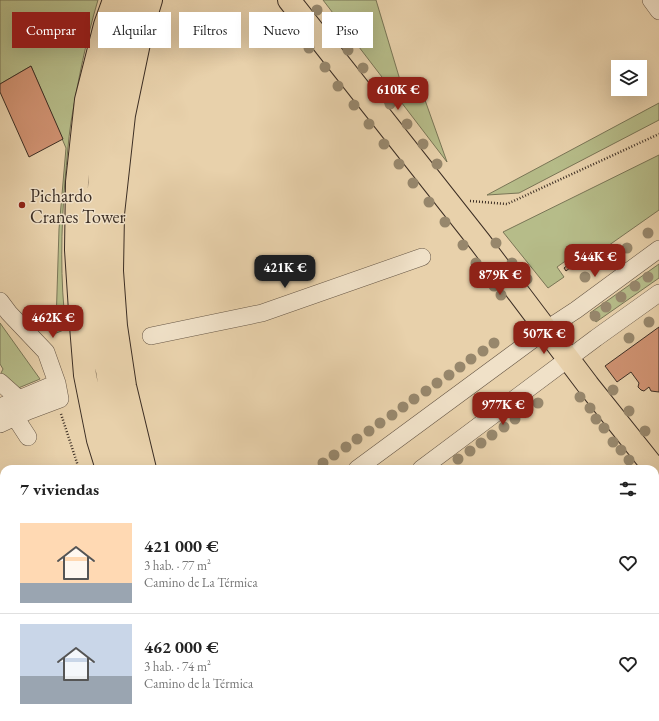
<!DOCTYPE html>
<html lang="es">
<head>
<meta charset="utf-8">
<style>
  body { margin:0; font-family:"EB Garamond",serif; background:#f2f2f2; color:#222; height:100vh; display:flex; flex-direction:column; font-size:15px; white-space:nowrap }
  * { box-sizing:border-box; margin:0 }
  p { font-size:13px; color:#767676 }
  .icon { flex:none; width:22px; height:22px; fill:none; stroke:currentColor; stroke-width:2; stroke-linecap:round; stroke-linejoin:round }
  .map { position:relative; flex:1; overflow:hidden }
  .details { position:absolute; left:0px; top:465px; width:659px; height:256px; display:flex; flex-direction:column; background:#fff; border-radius:12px 12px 0 0; box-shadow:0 4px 16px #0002 }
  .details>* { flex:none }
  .top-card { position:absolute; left:12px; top:12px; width:400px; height:36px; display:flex; gap:8px }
  .tools { position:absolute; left:611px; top:60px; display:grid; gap:8px }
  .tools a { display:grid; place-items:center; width:36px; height:36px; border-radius:0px; background:#fff; box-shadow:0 4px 16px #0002; font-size:20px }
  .price { position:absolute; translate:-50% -34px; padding:0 9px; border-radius:8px; background:#8f2418; color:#fff; font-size:13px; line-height:26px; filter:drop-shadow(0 1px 2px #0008) }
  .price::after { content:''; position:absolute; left:50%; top:24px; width:12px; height:9px; margin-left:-6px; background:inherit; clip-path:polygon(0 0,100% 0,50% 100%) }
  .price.current { background:#222; color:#fff }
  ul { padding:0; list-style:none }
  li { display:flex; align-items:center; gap:12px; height:100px; padding:0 20px }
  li+li { border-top:1px solid #e0e0e0 }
  li span { display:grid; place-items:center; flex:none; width:112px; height:80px; border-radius:0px; color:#555 }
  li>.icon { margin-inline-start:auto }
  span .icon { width:48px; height:48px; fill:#fffc; stroke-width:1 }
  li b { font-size:17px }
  h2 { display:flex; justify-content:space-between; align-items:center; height:48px; padding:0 20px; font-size:17px }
  .tag { padding:0 14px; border-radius:0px; background:#fff; box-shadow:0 4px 16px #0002; font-size:14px; line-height:36px }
  .tag.current { background:#8f2418; color:#fff }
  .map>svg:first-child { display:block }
  .green { fill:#b6bc89; stroke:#797556 }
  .building { fill:#d19373; stroke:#3c2e24 }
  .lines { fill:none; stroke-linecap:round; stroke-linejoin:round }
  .minor-casing { stroke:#675746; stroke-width:18 }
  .major-casing { stroke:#3c2e24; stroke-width:24 }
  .path { stroke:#3c2e24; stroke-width:2.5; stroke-dasharray:1 2; stroke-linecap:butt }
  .minor { stroke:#f0e1c8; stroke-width:17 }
  .major { stroke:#e8d1ab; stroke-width:22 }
  .tree { fill:#97876c }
  .poi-dot { fill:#8f2418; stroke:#f0e1c8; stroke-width:1.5 }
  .labels { text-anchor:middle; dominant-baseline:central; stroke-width:3; stroke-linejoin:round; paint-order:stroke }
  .poi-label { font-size:18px; fill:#3c2e24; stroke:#f0e1c8; text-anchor:start }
</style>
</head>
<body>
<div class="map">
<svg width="659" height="721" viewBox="0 0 659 721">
  <rect width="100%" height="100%" fill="#e8d1ab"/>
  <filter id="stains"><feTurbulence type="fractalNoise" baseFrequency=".005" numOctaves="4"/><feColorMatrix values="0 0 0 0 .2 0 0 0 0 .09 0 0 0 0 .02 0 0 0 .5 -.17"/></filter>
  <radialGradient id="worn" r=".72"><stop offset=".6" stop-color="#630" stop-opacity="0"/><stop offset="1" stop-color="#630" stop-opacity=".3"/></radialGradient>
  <path class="green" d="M0,0H98C86,40 78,81 71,122C68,141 67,161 65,180C61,230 60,280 66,329L54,334L56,324L59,229L66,148L31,66L0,84Z
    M323,0H376L403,90L420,86L447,162Z
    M659,103V120L519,193L487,195Z
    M659,155V210L595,255L588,245L557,267L564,277L548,288L503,232Z
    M659,264V278L596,322L590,313Z
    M0,323L40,379L16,389L0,375L3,369L0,364Z
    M4,510V626L0,624V513Z
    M659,597V721H483L489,717H655V600Z"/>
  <path class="building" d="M31,66L63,139L29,157L0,92V84Z
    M587,251L589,254L580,260L578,257Z
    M573,261L575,264L566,271L564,268Z
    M659,327V392L651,391L649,387L644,391L641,390L638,387L639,383L631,372L617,382L605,366Z
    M85,718L118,721H85Z"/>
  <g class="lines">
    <g class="minor-casing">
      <path id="minor" d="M651,0L659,11
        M0,301L9,313L46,352L57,383L60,399L28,411L0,424
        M151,336L262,313L422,257
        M0,382L19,399
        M0,407L57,383
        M15,417L28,437
        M357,469L547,329L576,310L659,249
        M421,469L596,338L659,293
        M655,575L659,572
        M0,650L4,652
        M444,721L450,717"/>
    </g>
    <g class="major-casing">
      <path id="major" d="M289,0L480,242L588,385L655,469
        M107,469L98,440L85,375L81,326L76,250L77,182L86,100L105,25L114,0
        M128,469L124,458L112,402L101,333L96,257L98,202L104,116L119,38L132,0
        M145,469L125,386L116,326L112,271L113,214L124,115L142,29L151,0
        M215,717L218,721
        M234,717L236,721
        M263,717L266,721
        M283,717L286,721"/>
    </g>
    <path class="path" d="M470,201L507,204L659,134
      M61,414L79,469
      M178,717L181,721
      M188,717L191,721
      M58,721L61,717"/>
    <use href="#minor" class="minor"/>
    <use href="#major" class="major"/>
  </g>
  <g class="tree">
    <circle cx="317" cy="10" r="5.5"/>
    <circle cx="331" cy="30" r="5.5"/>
    <circle cx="296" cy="31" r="5.5"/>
    <circle cx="309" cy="48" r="5.5"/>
    <circle cx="348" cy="50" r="5.5"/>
    <circle cx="325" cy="67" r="5.5"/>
    <circle cx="363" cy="68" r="5.5"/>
    <circle cx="338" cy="86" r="5.5"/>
    <circle cx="390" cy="104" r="5.5"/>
    <circle cx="354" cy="105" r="5.5"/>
    <circle cx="369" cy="124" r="5.5"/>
    <circle cx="407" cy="124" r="5.5"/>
    <circle cx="384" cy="144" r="5.5"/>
    <circle cx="423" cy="144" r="5.5"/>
    <circle cx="399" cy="164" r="5.5"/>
    <circle cx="437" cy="164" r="5.5"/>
    <circle cx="413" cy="183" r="5.5"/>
    <circle cx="429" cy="202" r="5.5"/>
    <circle cx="445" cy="222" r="5.5"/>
    <circle cx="648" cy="233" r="5.5"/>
    <circle cx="496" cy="243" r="5.5"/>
    <circle cx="463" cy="245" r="5.5"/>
    <circle cx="627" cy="248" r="5.5"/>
    <circle cx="606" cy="262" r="5.5"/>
    <circle cx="476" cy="263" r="5.5"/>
    <circle cx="512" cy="263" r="5.5"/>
    <circle cx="484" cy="272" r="5.5"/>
    <circle cx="585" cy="277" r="5.5"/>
    <circle cx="648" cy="277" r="5.5"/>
    <circle cx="527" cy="279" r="5.5"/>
    <circle cx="494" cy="286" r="5.5"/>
    <circle cx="635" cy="286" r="5.5"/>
    <circle cx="501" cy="295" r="5.5"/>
    <circle cx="621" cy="297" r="5.5"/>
    <circle cx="606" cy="307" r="5.5"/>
    <circle cx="595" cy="316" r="5.5"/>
    <circle cx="649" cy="322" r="5.5"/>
    <circle cx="629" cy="338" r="5.5"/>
    <circle cx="494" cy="343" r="5.5"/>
    <circle cx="483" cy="351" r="5.5"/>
    <circle cx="471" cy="359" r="5.5"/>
    <circle cx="460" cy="367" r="5.5"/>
    <circle cx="449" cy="375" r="5.5"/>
    <circle cx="437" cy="383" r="5.5"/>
    <circle cx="613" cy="390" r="5.5"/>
    <circle cx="426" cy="391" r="5.5"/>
    <circle cx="580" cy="397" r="5.5"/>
    <circle cx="414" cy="399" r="5.5"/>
    <circle cx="538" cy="403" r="5.5"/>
    <circle cx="403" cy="407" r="5.5"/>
    <circle cx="590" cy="408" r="5.5"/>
    <circle cx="527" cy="411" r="5.5"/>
    <circle cx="629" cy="411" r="5.5"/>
    <circle cx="392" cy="415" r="5.5"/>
    <circle cx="515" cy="419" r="5.5"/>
    <circle cx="596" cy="419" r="5.5"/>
    <circle cx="380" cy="423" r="5.5"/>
    <circle cx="504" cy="427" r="5.5"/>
    <circle cx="604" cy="428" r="5.5"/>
    <circle cx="369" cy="431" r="5.5"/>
    <circle cx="645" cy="431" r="5.5"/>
    <circle cx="492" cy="435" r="5.5"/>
    <circle cx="357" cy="439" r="5.5"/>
    <circle cx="613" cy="442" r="5.5"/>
    <circle cx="481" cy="443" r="5.5"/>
    <circle cx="346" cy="447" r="5.5"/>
    <circle cx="621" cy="450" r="5.5"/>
    <circle cx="470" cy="451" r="5.5"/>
    <circle cx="334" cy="455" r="5.5"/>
    <circle cx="458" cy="459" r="5.5"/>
    <circle cx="629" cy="460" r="5.5"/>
    <circle cx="323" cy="463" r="5.5"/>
  </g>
  <circle class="poi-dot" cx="22" cy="205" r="4"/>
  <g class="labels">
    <g class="poi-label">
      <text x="30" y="195">Pichardo<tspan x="30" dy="21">Cranes Tower</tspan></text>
    </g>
  </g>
  <rect width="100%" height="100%" filter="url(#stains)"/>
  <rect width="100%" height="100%" fill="url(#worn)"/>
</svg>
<div class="tools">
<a><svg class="icon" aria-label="layers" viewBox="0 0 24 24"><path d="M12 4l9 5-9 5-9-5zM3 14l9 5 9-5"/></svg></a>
</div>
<b class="price" style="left:398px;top:111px">610K €</b>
<b class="price" style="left:595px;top:278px">544K €</b>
<b class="price current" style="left:285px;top:289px">421K €</b>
<b class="price" style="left:500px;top:296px">879K €</b>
<b class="price" style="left:53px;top:339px">462K €</b>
<b class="price" style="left:544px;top:355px">507K €</b>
<b class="price" style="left:503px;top:426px">977K €</b>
<div class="top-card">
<a class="tag current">Comprar</a>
<a class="tag">Alquilar</a>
<a class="tag">Filtros</a>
<a class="tag">Nuevo</a>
<a class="tag">Piso</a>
</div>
<section class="details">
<h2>7 viviendas<svg class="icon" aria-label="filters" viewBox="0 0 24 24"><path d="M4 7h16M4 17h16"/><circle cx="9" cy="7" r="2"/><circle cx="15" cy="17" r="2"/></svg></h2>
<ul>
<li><span style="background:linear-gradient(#ffd9b3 75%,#9aa5b1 0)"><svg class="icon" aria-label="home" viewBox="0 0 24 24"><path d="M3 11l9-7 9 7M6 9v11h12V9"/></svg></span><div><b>421 000 €</b><p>3 hab. · 77 m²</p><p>Camino de La Térmica</p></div><svg class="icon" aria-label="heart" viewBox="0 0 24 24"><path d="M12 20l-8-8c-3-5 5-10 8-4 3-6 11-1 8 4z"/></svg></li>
<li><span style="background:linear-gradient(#c9d6e8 65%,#9aa5b1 0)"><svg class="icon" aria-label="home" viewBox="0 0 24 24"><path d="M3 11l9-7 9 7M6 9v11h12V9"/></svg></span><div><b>462 000 €</b><p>3 hab. · 74 m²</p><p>Camino de la Térmica</p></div><svg class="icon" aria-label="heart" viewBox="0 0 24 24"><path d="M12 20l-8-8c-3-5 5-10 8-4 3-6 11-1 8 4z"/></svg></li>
</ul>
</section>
</div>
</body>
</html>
